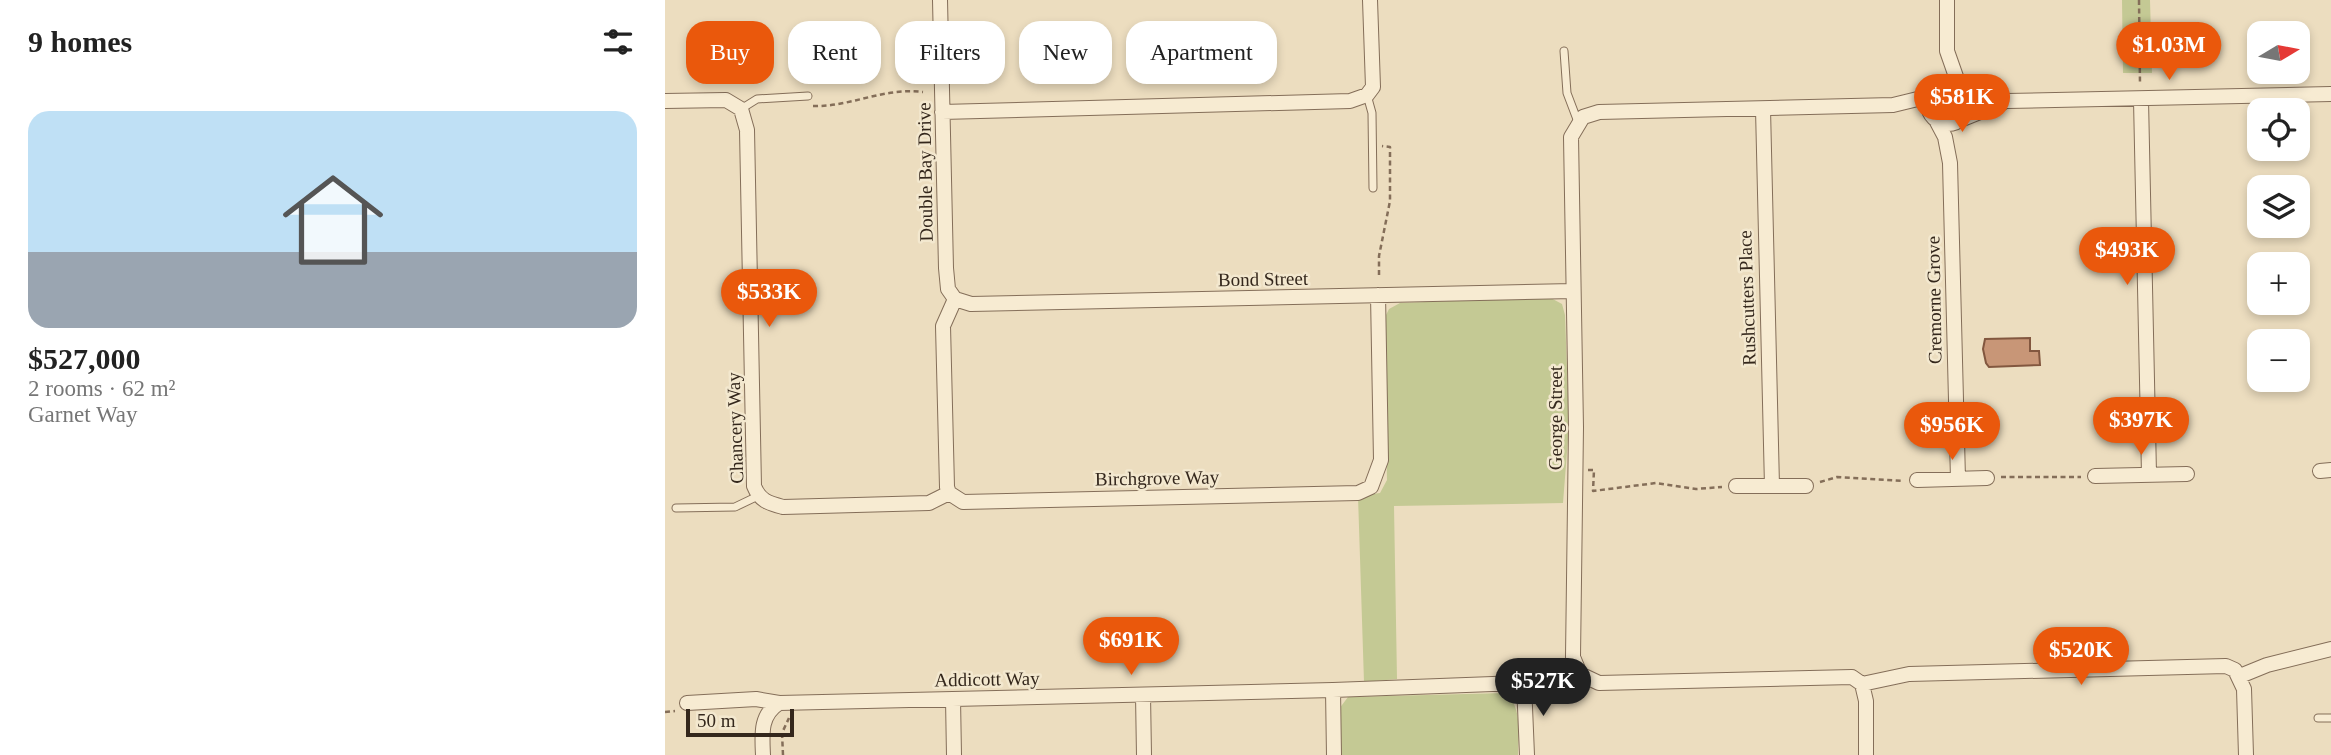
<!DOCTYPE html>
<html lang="en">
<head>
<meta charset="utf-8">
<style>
  body { margin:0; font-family:"Times New Roman",serif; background:#f6f6f6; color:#222; height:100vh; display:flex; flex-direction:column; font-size:26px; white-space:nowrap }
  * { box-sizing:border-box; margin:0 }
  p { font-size:23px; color:#767676 }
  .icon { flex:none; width:38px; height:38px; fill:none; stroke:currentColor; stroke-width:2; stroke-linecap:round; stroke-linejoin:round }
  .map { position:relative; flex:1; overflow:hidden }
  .side { display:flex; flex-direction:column; background:#fff; width:665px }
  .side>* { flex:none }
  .banner { position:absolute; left:21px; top:21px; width:665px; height:63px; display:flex; gap:14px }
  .needle { width:46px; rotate:80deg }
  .fabs { position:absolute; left:1582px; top:21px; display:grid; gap:14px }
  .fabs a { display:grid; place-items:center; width:63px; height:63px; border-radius:14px; background:#fff; box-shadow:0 4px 10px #0003; font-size:35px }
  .scale { position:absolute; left:21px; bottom:18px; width:108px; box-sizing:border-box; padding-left:7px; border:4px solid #34271c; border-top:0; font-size:19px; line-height:24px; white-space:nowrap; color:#34271c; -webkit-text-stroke:5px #f3e8cf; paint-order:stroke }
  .price { position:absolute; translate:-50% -60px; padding:0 16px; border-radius:24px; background:#ea580c; color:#fff; font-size:23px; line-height:46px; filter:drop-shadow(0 2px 4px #0008) }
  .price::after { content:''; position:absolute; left:50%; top:42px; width:21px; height:16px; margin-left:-10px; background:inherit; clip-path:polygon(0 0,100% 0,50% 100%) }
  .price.selected { background:#222; color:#fff }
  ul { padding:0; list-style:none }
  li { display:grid; align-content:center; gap:14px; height:371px; padding:0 28px }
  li+li { border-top:2px solid #e0e0e0 }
  li span { display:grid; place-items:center; height:217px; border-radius:21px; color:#555 }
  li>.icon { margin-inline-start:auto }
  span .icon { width:126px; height:126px; fill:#fffc; stroke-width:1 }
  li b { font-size:30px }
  h2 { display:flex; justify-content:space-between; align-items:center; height:84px; padding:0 28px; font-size:30px }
  .tag { padding:0 24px; border-radius:21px; background:#fff; box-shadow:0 4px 10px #0003; font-size:24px; line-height:63px }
  .tag.selected { background:#ea580c; color:#fff }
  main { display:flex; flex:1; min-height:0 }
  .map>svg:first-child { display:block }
  .green { fill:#c4c994 }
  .building { fill:#c89677; stroke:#82573f; stroke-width:2 }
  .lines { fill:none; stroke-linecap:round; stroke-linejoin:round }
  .service-casing { stroke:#846e59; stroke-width:9 }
  .minor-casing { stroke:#846e59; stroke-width:16 }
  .path { stroke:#846e59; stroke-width:2.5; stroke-dasharray:5 3.5; stroke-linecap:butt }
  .service { stroke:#f7ebd2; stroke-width:7 }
  .minor { stroke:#f7ebd2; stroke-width:14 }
  .labels { text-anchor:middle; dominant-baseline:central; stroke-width:5; stroke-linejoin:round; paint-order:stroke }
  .street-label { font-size:19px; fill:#34271c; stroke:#f3e8cf }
</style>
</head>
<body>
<main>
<section class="side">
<h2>9 homes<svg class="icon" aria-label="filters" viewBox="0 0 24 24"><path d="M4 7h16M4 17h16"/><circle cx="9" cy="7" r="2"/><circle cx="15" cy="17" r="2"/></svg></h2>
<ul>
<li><span style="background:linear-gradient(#bfe0f5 65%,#9aa5b1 0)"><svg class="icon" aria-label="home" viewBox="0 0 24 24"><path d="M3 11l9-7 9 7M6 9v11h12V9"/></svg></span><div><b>$527,000</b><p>2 rooms · 62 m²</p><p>Garnet Way</p></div></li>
</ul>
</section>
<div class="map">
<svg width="1666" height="755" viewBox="0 0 1666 755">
  <rect width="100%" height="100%" fill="#ecddbf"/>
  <path class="green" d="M1457,0H1485L1487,73H1458Z
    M884,297L897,304L900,315L904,426L898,503L729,506L732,679L699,682L693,496L715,493L722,480L719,319L724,309L735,303Z
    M840,693C858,707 853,734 853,755H676L674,709L683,697Z"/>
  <path class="building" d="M1365,338V351H1374L1375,365L1324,367L1321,363L1318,349L1320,339Z"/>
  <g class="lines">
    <g class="service-casing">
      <path id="service" d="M899,51L902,93L913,122
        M702,95L707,113L708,188
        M76,109L92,99L143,96
        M11,508L70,507L93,496
        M1653,718H1666"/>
    </g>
    <g class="minor-casing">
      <path id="minor" d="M275,0L281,268L283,289L290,299
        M1282,0V51L1295,88
        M1263 104a20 20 0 1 1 40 0a20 20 0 1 1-40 0Z
        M1298,91L1312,97L1342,101L1666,94
        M1476,100L1484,474
        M0,101L61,100L76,109L82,130L89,486C95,501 103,503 118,507L264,503L284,493
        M1098,109L1107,486
        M277,112L685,101L702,95L708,87L705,0
        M1271,120L1280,137L1285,163L1293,479
        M1295,120L1337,103
        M290,299L278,326L282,487L284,493L298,502L693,493L706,487L716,460L713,295
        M290,299L306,304L908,291
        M1655,471L1666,470
        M1430,476L1522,474
        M1252,480L1322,478
        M1071,486H1141
        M1575,676L1602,665L1666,649
        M859,683L862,755
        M1197,684L1244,674L1561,666L1570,670L1579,689L1581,755
        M668,690L669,755
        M478,695L479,755
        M288,699L289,755
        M22,703L91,699L114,703L668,690L884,682L915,674
        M98,755C97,734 95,715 114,703
        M1201,755V701L1197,684L1187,677L934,683L915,674L908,657L911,427L906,137L918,117L934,112L1228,105L1265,96"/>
    </g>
    <path class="path" d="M1474,0L1475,84
      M148,106C186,107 219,87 258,92
      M714,275V256L725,201V147L717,146
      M923,470H929L928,491L991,483L1031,489L1057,487
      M1336,477H1416
      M1155,482L1172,477L1239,481
      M0,712L10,711
      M118,755L117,733L124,718"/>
    <use href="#service" class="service"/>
    <use href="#minor" class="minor"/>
  </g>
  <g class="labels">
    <g class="street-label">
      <text transform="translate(260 172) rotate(-91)">Double Bay Drive</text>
      <text transform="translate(598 279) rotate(-1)">Bond Street</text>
      <text transform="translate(1082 298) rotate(-92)">Rushcutters Place</text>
      <text transform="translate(1269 300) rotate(-91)">Cremorne Grove</text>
      <text transform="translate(890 418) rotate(-90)">George Street</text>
      <text transform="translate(70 428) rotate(-92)">Chancery Way</text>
      <text transform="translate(492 478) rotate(-1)">Birchgrove Way</text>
      <text transform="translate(322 679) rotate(-1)">Addicott Way</text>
    </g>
  </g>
</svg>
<div class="fabs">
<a><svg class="needle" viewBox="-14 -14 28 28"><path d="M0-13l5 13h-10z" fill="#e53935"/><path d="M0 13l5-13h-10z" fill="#767676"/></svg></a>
<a><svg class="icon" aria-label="locate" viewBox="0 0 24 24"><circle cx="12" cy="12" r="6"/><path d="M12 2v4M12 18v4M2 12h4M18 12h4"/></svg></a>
<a><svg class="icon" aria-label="layers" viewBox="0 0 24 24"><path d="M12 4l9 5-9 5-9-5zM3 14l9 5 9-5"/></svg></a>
<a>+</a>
<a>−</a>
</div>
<div class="scale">50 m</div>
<b class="price" style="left:1504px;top:82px">$1.03M</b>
<b class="price" style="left:1297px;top:134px">$581K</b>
<b class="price" style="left:1462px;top:287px">$493K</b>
<b class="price" style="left:104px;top:329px">$533K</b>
<b class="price" style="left:1476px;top:457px">$397K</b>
<b class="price" style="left:1287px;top:462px">$956K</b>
<b class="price" style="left:466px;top:677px">$691K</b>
<b class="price" style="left:1416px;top:687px">$520K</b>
<b class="price selected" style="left:878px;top:718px">$527K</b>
<div class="banner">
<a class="tag selected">Buy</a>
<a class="tag">Rent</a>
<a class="tag">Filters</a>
<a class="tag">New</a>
<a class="tag">Apartment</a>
</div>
</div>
</main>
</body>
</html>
